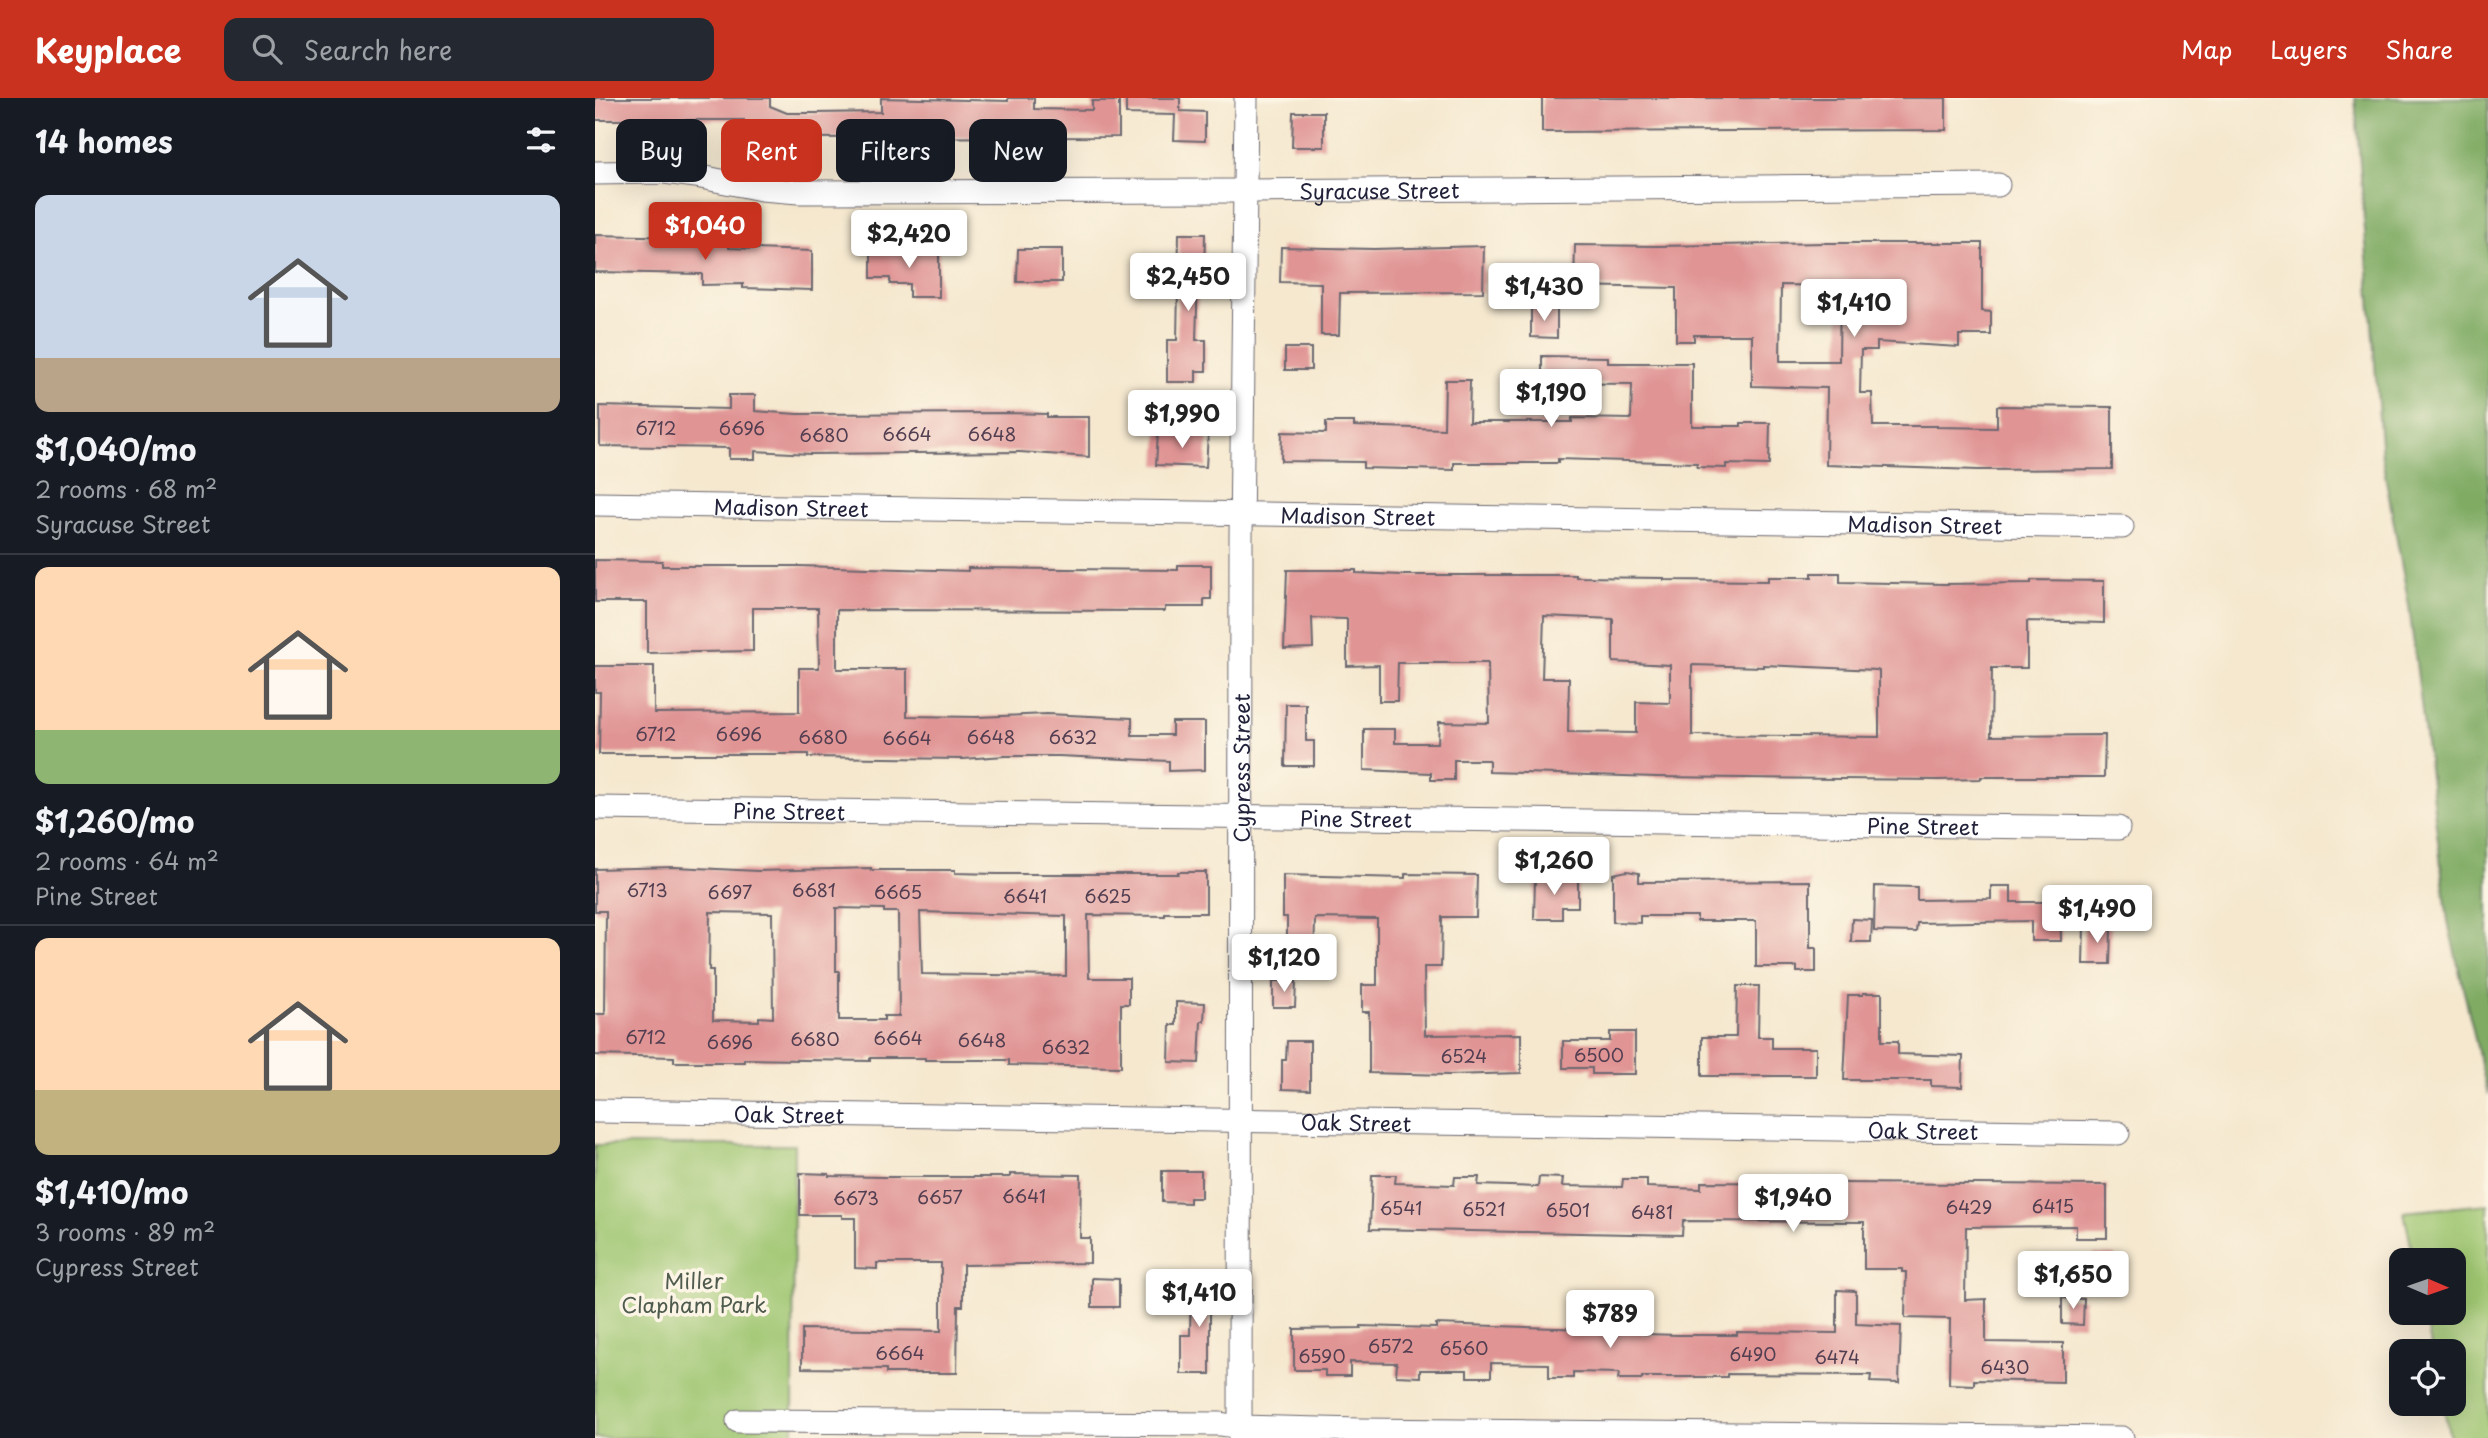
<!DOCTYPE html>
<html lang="en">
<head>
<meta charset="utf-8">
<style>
  body { margin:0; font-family:"Playpen Sans",sans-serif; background:#242831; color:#f1f3f6; height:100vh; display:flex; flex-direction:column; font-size:26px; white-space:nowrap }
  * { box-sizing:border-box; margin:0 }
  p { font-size:23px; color:#9ea1a6 }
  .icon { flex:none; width:38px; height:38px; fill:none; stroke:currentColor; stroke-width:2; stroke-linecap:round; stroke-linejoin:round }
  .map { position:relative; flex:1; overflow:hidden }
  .sheet { display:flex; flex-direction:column; background:#171b24; width:595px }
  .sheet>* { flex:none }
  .banner { position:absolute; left:21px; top:21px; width:665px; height:63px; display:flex; gap:14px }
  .needle { width:46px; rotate:92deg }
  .buttons { position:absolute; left:1794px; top:1150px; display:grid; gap:14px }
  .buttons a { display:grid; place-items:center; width:77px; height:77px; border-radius:14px; background:#171b24; box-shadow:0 7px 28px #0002; font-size:35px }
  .price { position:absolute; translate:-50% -60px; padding:0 16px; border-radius:7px; background:#fff; color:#222; font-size:23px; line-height:46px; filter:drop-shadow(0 2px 4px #0008) }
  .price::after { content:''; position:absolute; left:50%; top:42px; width:21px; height:16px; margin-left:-10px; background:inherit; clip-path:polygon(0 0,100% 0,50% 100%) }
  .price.on { background:#c8321e; color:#fff }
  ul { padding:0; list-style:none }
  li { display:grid; align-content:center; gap:14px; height:371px; padding:0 35px }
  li+li { border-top:2px solid #363941 }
  li span { display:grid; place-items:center; height:217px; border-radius:14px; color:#555 }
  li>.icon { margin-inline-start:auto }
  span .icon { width:126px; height:126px; fill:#fffc; stroke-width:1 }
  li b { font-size:30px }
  h2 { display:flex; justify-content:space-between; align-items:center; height:84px; padding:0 35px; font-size:30px }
  .pill { padding:0 24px; border-radius:14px; background:#171b24; box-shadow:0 7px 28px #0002; font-size:24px; line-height:63px }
  .pill.on { background:#c8321e; color:#fff }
  header { display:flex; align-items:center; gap:42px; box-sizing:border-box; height:98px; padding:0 35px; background:#c8321e; color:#fff }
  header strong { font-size:33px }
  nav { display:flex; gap:38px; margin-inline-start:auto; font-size:24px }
  .search { width:490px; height:63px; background:#242831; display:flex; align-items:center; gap:18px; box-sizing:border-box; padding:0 24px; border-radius:14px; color:#9ea1a6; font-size:26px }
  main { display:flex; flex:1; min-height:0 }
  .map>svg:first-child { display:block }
  .green { fill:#9fc671; stroke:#607456; stroke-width:2 }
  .forest { fill:#7fab63; stroke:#50664f; stroke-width:2 }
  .building { fill:#e09494; fill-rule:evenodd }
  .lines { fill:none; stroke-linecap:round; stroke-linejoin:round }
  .minor-casing { stroke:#6c676f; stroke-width:25 }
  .minor { stroke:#fff; stroke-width:23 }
  .labels { text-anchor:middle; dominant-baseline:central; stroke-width:7; stroke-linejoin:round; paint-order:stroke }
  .number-label { font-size:18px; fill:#523e51 }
  .street-label { font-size:21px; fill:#22223b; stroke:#fcf5e5 }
  .park-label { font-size:21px; fill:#4e5b4e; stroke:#fcf5e5 }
</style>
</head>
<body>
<header>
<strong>Keyplace</strong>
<div class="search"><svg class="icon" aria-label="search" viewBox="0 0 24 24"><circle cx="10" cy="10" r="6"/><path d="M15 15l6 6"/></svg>Search here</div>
<nav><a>Map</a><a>Layers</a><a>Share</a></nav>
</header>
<main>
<section class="sheet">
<h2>14 homes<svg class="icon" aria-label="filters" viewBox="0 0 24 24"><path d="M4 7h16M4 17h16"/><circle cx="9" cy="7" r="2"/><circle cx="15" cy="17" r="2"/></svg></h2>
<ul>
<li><span style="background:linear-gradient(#c9d6e8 75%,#b9a48a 0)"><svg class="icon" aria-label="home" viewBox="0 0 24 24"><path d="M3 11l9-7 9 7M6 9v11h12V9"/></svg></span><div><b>$1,040/mo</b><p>2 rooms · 68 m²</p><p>Syracuse Street</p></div></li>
<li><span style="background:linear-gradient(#ffd9b3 75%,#8fb573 0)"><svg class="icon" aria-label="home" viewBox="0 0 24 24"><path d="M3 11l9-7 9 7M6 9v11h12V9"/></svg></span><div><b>$1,260/mo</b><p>2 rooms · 64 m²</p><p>Pine Street</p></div></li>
<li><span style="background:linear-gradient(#ffd9b3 70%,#c2b280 0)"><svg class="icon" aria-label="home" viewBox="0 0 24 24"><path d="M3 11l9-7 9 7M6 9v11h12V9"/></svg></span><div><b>$1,410/mo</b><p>3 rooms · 89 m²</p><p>Cypress Street</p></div></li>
</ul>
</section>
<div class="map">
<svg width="1893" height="1340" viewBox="0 0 1893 1340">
  <rect width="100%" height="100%" fill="#fcf5e5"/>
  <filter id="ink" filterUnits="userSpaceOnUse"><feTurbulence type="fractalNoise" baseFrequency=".0143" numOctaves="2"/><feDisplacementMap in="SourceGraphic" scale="14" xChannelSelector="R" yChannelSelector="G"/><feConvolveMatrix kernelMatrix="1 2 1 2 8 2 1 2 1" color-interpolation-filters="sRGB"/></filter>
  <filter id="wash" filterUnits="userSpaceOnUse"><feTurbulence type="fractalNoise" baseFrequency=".00686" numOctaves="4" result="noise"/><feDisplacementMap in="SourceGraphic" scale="28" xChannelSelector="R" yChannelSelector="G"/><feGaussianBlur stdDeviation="1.57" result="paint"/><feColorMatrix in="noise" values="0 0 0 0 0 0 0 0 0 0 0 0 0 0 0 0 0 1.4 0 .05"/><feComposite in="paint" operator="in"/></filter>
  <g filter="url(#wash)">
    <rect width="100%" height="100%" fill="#f5e8cf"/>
    <path class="green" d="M0,1047H199L198,1340H0Z
      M1893,1106V1340H1855L1848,1306H1858V1253H1837L1830,1215L1858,1214V1162H1819L1809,1114Z"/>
    <path class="forest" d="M1760,0H1893V997L1853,824L1814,508L1787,360Z"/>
    <g id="blocks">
      <path class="building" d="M0,0H175V8L192,15H219L286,14V0L413,3V0H439V11L497,12V3H524V39L190,40V35L149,32V22H0Z
        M531,0H585V13L610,14V43L579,42L580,17L531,16Z
        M947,0H1351V32L947,34Z
        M698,14H729V49H697Z
        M584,136H610L609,179H603L601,242H611V273H601V284H572V242H582Z
        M0,137L92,139V147H134V150L217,153V192L148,190V186L107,187V176L0,174Z
        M1231,145H1387V213L1396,214V237H1364V249L1282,244V252H1266L1265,295H1277L1278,328H1342V329L1402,330V308L1517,309V371L1383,372L1231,367L1232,290L1157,288V237H1099V243H1081V190L979,188L980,147L1063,148ZM1186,187L1245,188L1244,263H1185Z
        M889,148L888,194L745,195L744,237H726V185L685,184L686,149L779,151Z
        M423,151H467V184H422Z
        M276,152H344V199H314V186H295V180H276Z
        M936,210L962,211V240L936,239Z
        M690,250H716V272H690Z
        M947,258L1013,259V265H1097V328H1146V325H1175L1174,367L1131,366V370L1102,369V365L963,361V365H859V372L768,370V364L686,363L687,334L731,335V324H759V328L849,331L850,282H875L874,324H977V320L1036,321L1037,286L947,285Z
        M134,297H160V313L202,316L411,315L452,316V319H494V359L425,354L215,356L160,353V361H134V350L5,348V308L134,311Z
        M563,334L613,336L611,369L561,367Z
        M0,462L67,463V468H205L373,473V470L583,472V467H616V501H609V509H570V513L242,512V571H312V618L382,619L452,616L537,620V637H577V624H610V672L574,673V663L464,658H410L368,661L213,659V656H4L5,594H0V568H59V615L204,614V570H224L223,510H158V553L52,555V504H0Z
        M692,472H761V475L807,477H981V479L1069,480V482L1173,483V479H1217V475H1245V484L1349,486L1436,485V482L1509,483V525L1432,523V570H1397L1396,638L1510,637L1509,679H1386V681L1343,682L1062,679L894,674V662H859V682H836V675L769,672V631H800V645H843L844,624L894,625L893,565H803L802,603H784V567L752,568V521L717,520L718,550L689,551ZM949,518L1018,521V564L1075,567V605L1041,604V635L973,634L974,580H947ZM1097,567L1168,569V567L1282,572L1284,573V639L1097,637Z
        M691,606H711V643H719V668H690Z
        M80,769L163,773L276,770V772H360V775L402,776H583V774H611V815H570V818L493,817L494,880H534V906H526V969L414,967V962H330V960H275V963L149,961V964H79V959L0,957V916H10L11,813H0V771ZM241,810L289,811V814H303L304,918H289V922H244V873H241ZM115,814L177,815L178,920L164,919V923L118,922V872H114ZM325,814L471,818V878L327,876Z
        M1032,773L1044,775V784L1215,783V850H1221V874H1202V869H1161V823H1102V818H1045V825L1018,824V776Z
        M810,776L882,777L881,819H847L846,869H829L830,937L926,936V975L854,977L774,975V914H767V887H782V821L720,820L719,867H692V819H688V777L810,780Z
        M940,780L983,781V809H967V821H939Z
        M1280,788L1322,789V802L1396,801V788H1416V804H1465L1466,843H1436V823L1322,825L1321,834L1279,833Z
        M1257,821L1277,822L1276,844H1256Z
        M1489,828L1516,829L1515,866H1488Z
        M678,883H701L700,909H678Z
        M1142,888H1164L1163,939H1177V950H1221V978H1107V939H1141Z
        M1268,895H1287V943H1303V956L1368,958L1367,989L1336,988V982H1249L1253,897H1268Z
        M581,904L610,905L609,923H606L604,965L574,964L575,927H581Z
        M1015,934H1040V976H997V970H968V943H1015Z
        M692,943H715V992L687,991V962H691Z
        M567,1073H606V1100H595V1105L567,1104Z
        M205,1075L234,1076V1078L289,1079H415V1076L486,1077L485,1140H495V1165L368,1167V1208H363L362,1275H291V1271L207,1270V1231L346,1233V1165H282V1171L260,1170V1120H247V1117H205Z
        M777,1077H801L800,1085L859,1087L860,1079H884L883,1087L943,1089L944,1079L968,1080L967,1088L1027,1089L1028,1081H1052V1089L1106,1091V1084L1512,1087V1140H1481V1128L1371,1129L1370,1202L1391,1201V1244L1468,1245V1284L1379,1282V1287L1354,1286L1355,1221L1310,1220L1311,1174H1307V1171H1269V1124L1088,1123L1087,1137L775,1131Z
        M1499,1156L1520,1157V1181H1498Z
        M497,1180L524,1181V1209H497Z
        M596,1182H623L622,1204H615V1276H586V1237H595Z
        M1242,1192L1261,1193V1226L1306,1228L1304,1285L1275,1284L1276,1277L1132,1276V1279H1047V1281H1023L1024,1275L978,1274V1280H954V1266L896,1265V1279H872V1272H825V1279L801,1278L802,1265L755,1264V1278H730V1272H699V1231L766,1230V1228L841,1230V1226L992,1231V1229H1048V1236L1084,1237H1142V1234L1242,1235Z
        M1467,1200L1489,1201L1488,1227L1467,1226Z"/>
    </g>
  </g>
  <g filter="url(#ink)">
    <use href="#blocks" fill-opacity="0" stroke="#6c676f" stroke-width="2"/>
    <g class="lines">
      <g class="minor-casing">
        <g id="minor">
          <path id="s1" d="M0,75L69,74L101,78L166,91L204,94L651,93L1403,87"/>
          <path id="s2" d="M0,406L1527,429"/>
          <path id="s3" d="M0,710L1523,730"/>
          <path id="s4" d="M0,1013L1523,1035"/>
          <path d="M143,1323L625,1326L645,1329L765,1332L1527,1340"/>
          <path id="s5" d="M645,1340L646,440L651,0"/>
        </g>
      </g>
      <use href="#minor" class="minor"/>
    </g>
  </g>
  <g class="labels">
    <g class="number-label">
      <text x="61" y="329">6712</text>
      <text x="147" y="329">6696</text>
      <text x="312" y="335">6664</text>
      <text x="397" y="335">6648</text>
      <text x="229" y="336">6680</text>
      <text x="61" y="635">6712</text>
      <text x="144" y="635">6696</text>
      <text x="228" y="638">6680</text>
      <text x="396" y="638">6648</text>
      <text x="478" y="638">6632</text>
      <text x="312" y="639">6664</text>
      <text x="52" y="791">6713</text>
      <text x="219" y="791">6681</text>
      <text x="135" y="793">6697</text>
      <text x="303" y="793">6665</text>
      <text x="430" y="797">6641</text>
      <text x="513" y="797">6625</text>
      <text x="51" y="938">6712</text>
      <text x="303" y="939">6664</text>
      <text x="220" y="940">6680</text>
      <text x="387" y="941">6648</text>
      <text x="135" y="943">6696</text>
      <text x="471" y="948">6632</text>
      <text x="1004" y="956">6500</text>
      <text x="869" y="957">6524</text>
      <text x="429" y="1097">6641</text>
      <text x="345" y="1098">6657</text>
      <text x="261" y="1099">6673</text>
      <text x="1458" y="1107">6415</text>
      <text x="1374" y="1108">6429</text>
      <text x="806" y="1109">6541</text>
      <text x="889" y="1110">6521</text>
      <text x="973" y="1111">6501</text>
      <text x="1057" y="1113">6481</text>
      <text x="796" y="1247">6572</text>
      <text x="869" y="1249">6560</text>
      <text x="305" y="1254">6664</text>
      <text x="1158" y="1255">6490</text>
      <text x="727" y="1257">6590</text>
      <text x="1242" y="1258">6474</text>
      <text x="1410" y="1268">6430</text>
    </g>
    <g class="street-label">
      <text stroke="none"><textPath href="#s1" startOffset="786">Syracuse Street</textPath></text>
      <text stroke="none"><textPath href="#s2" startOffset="196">Madison Street</textPath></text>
      <text stroke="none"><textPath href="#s2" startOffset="763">Madison Street</textPath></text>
      <text stroke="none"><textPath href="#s2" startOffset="1330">Madison Street</textPath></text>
      <text stroke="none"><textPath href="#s5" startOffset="670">Cypress Street</textPath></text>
      <text stroke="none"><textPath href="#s3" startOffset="194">Pine Street</textPath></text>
      <text stroke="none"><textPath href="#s3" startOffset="761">Pine Street</textPath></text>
      <text stroke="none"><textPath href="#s3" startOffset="1328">Pine Street</textPath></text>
      <text stroke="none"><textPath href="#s4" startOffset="194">Oak Street</textPath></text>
      <text stroke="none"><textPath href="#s4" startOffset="761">Oak Street</textPath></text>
      <text stroke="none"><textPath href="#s4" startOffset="1328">Oak Street</textPath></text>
    </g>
    <g class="park-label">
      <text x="99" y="1182">Miller<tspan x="99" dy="24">Clapham Park</tspan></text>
    </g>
  </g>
</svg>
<div class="buttons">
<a><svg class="needle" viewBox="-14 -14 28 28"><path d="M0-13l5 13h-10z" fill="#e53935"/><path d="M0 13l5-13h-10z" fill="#9ea1a6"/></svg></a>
<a><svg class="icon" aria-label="locate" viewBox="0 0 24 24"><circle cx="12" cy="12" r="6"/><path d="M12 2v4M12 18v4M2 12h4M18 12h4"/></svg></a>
</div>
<b class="price on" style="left:110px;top:164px">$1,040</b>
<b class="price" style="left:314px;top:172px">$2,420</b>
<b class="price" style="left:593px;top:215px">$2,450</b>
<b class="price" style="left:949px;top:225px">$1,430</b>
<b class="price" style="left:1259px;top:241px">$1,410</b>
<b class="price" style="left:956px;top:331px">$1,190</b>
<b class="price" style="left:587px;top:352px">$1,990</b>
<b class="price" style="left:959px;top:799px">$1,260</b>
<b class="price" style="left:1502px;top:847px">$1,490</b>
<b class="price" style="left:689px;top:896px">$1,120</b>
<b class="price" style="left:1198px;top:1136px">$1,940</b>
<b class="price" style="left:1478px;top:1213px">$1,650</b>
<b class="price" style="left:604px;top:1231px">$1,410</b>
<b class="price" style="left:1015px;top:1252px">$789</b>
<div class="banner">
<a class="pill">Buy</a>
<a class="pill on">Rent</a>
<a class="pill">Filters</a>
<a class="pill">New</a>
</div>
</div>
</main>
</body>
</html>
